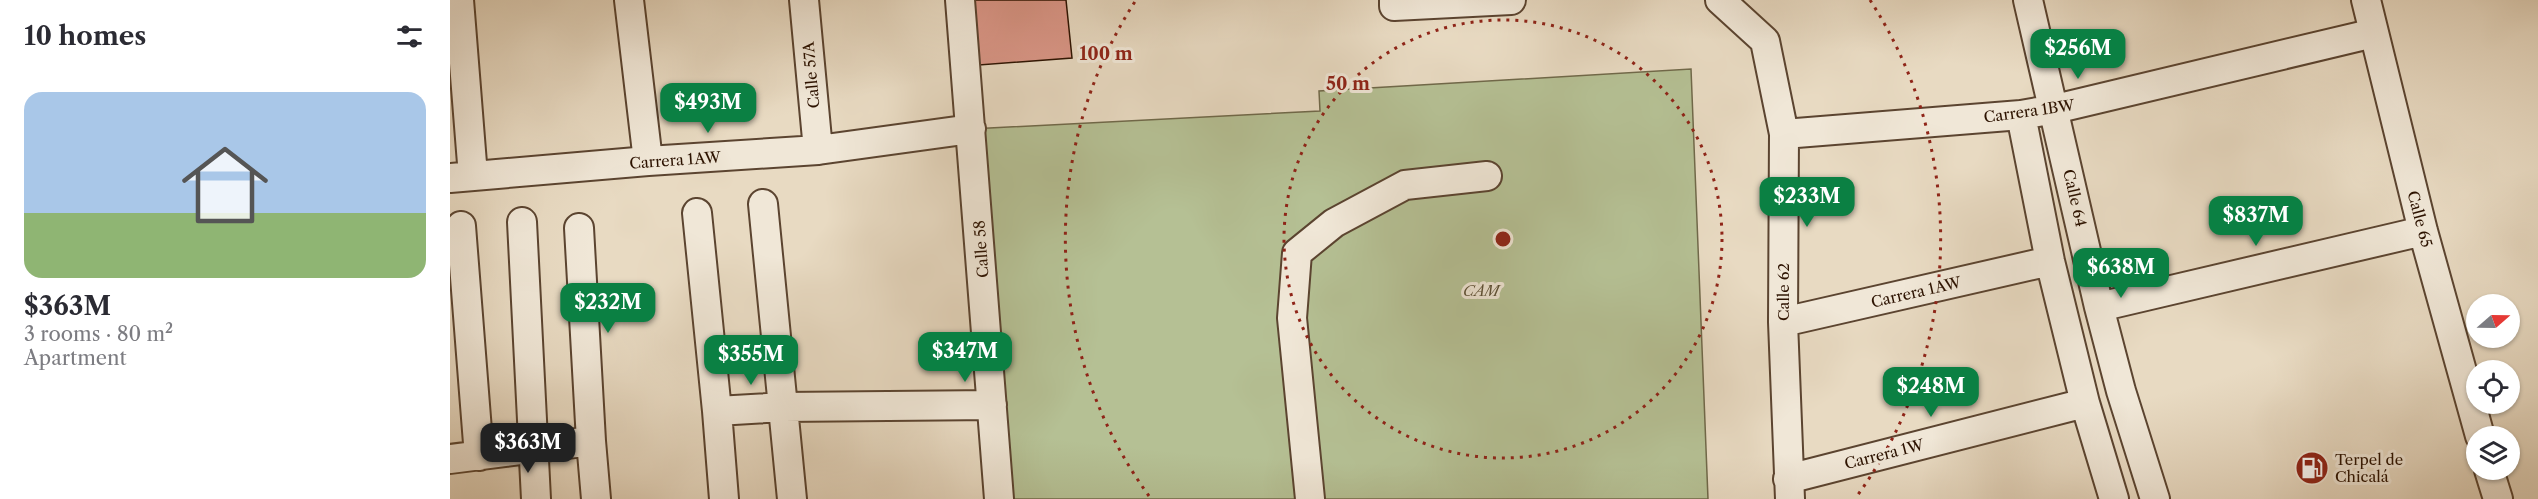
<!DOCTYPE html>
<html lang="en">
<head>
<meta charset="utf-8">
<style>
  body { margin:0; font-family:"Libre Caslon Text",serif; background:#f2f2f3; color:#2b2b33; height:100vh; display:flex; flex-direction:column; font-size:22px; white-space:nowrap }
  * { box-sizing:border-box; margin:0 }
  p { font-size:20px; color:#7c7c81 }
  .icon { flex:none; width:33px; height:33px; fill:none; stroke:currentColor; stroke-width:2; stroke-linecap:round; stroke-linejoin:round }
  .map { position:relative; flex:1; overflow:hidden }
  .side { display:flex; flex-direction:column; background:#fff; width:450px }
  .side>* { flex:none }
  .needle { width:39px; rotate:70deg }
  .fabs { position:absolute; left:2016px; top:294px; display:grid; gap:12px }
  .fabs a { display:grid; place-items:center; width:54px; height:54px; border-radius:50%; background:#fff; box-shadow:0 2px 4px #0004; font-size:30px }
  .price { position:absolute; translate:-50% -51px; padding:0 14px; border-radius:12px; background:#0b8043; color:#fff; font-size:20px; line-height:39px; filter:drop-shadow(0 2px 3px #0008) }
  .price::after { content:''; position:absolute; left:50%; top:36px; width:18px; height:14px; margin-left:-9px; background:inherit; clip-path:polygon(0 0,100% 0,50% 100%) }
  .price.active { background:#222; color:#fff }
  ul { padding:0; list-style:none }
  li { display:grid; align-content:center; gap:12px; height:318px; padding:0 24px }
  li+li { border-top:2px solid #e1e1e2 }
  li span { display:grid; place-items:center; height:186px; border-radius:18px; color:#555 }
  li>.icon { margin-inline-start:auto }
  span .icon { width:108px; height:108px; fill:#fffc; stroke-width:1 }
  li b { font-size:26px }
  h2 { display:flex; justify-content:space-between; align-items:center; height:72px; padding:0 24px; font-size:26px }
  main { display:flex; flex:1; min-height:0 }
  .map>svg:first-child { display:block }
  .green { fill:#b5c094; stroke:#70694a; stroke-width:1.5 }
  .building { fill:#da9687; stroke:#2c1200; stroke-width:1.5 }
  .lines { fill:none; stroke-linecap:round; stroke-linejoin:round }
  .minor-casing { stroke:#5b4430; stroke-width:32 }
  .minor { stroke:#f0e7d7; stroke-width:28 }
  .ring { fill:none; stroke:#8f2418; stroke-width:3; stroke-dasharray:3 6 }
  .labels { text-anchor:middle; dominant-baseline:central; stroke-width:6; stroke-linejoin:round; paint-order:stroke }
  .street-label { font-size:15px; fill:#2c1200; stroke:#f0e7d7 }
  .park-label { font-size:15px; font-style:italic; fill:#5c4f34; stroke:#f0e7d7 }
  .poi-label { font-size:15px; fill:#2c1200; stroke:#f0e7d7; text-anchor:start }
  .centre { fill:#8f2418; stroke:#f0e7d7; stroke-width:3 }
  .ring-label { font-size:18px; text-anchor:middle; font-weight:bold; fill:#8f2418; stroke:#f0e7d7; stroke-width:6; stroke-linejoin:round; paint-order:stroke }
</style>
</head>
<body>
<main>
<section class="side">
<h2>10 homes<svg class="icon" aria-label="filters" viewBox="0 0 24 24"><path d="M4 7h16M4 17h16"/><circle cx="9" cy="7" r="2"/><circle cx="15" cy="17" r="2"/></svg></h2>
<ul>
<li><span style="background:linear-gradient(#a9c7e8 65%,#8fb573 0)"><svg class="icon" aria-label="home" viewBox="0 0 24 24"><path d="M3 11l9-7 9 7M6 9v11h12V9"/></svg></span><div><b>$363M</b><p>3 rooms · 80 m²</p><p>Apartment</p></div></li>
</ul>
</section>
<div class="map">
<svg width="2088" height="499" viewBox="0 0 2088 499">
  <rect width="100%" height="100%" fill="#e8dac2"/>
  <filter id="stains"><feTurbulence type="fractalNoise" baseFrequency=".00333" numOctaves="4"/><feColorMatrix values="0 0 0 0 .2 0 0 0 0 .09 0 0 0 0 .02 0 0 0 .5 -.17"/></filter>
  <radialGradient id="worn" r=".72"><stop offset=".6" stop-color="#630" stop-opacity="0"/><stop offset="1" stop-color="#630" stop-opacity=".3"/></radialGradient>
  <path class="green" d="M1241,69L1258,499H549L521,129L870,111L869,91Z"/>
  <path class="building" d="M524,0H616L622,58L529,65Z"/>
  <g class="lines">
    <g class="minor-casing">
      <path id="minor" d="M9,0L23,176
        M179,0L198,161
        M354,0L368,150
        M510,0L549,499
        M944,0V6L1061,0
        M1270,0L1315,41L1334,134L1333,322L1340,499
        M1578,0L1649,307L1671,391L1705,499
        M1916,0L1973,231L2030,436
        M1571,115L1600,261L1635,403L1664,499
        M1334,134L1571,115L1605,109L1924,33
        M0,178L198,161L368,150L521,129
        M313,204L342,499
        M247,213L267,411L334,407L542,405
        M72,222L86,499
        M11,226L29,456
        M129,228L141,441
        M1649,307L1973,231
        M1333,322L1600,261
        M267,411L274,499
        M0,459L141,441L146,499
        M2039,470L2048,499
        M1338,479L1635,403
        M860,499L842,318L847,253L884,223L955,185L1037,176"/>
    </g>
    <use href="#minor" class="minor"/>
  </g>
  <g class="ring">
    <circle cx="1053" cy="239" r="219"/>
    <path d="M699 496A438 438 0 0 1 686 0M1420 0A438 438 0 0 1 1407 496"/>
  </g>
  <defs>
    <g id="fuel-disc" transform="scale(1.725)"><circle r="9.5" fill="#8f2418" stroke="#f0e7d7"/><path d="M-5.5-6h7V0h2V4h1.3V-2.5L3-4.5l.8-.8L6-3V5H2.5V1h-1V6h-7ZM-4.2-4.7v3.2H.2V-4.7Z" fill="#fff"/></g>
  </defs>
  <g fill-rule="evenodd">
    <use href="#fuel-disc" x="1862" y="468"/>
  </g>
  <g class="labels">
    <g class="street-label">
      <text transform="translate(361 75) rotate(-95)">Calle 57A</text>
      <text transform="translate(1579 111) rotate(-8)">Carrera 1BW</text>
      <text transform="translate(225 160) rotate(-4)">Carrera 1AW</text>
      <text transform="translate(1625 198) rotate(77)">Calle 64</text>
      <text transform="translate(1970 219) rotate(75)">Calle 65</text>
      <text transform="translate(531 249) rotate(-94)">Calle 58</text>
      <text transform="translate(1333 292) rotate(-90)">Calle 62</text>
      <text transform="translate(1466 292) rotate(-13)">Carrera 1AW</text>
      <text transform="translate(1434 454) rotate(-14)">Carrera 1W</text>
    </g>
    <g class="park-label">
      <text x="1031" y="290">CAM</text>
    </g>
    <g class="poi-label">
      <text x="1885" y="459">Terpel de<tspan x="1885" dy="17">Chicalá</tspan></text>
    </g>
  </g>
  <circle cx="1053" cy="239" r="9" class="centre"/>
  <g class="ring-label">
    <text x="656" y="60">100 m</text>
    <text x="898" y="90">50 m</text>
  </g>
  <rect width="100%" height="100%" filter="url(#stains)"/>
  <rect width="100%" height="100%" fill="url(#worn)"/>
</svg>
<div class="fabs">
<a><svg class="needle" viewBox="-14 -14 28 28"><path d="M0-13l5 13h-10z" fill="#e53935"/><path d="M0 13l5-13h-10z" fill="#7c7c81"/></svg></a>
<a><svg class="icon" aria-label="locate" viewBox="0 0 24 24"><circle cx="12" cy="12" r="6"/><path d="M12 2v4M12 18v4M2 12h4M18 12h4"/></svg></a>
<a><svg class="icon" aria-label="layers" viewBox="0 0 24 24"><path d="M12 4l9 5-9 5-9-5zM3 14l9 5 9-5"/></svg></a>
</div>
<b class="price" style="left:1628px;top:80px">$256M</b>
<b class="price" style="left:258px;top:134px">$493M</b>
<b class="price" style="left:1357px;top:228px">$233M</b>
<b class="price" style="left:1806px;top:247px">$837M</b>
<b class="price" style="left:1671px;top:299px">$638M</b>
<b class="price" style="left:158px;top:334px">$232M</b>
<b class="price" style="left:515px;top:383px">$347M</b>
<b class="price" style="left:301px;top:386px">$355M</b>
<b class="price" style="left:1481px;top:418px">$248M</b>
<b class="price active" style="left:78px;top:474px">$363M</b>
</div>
</main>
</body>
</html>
